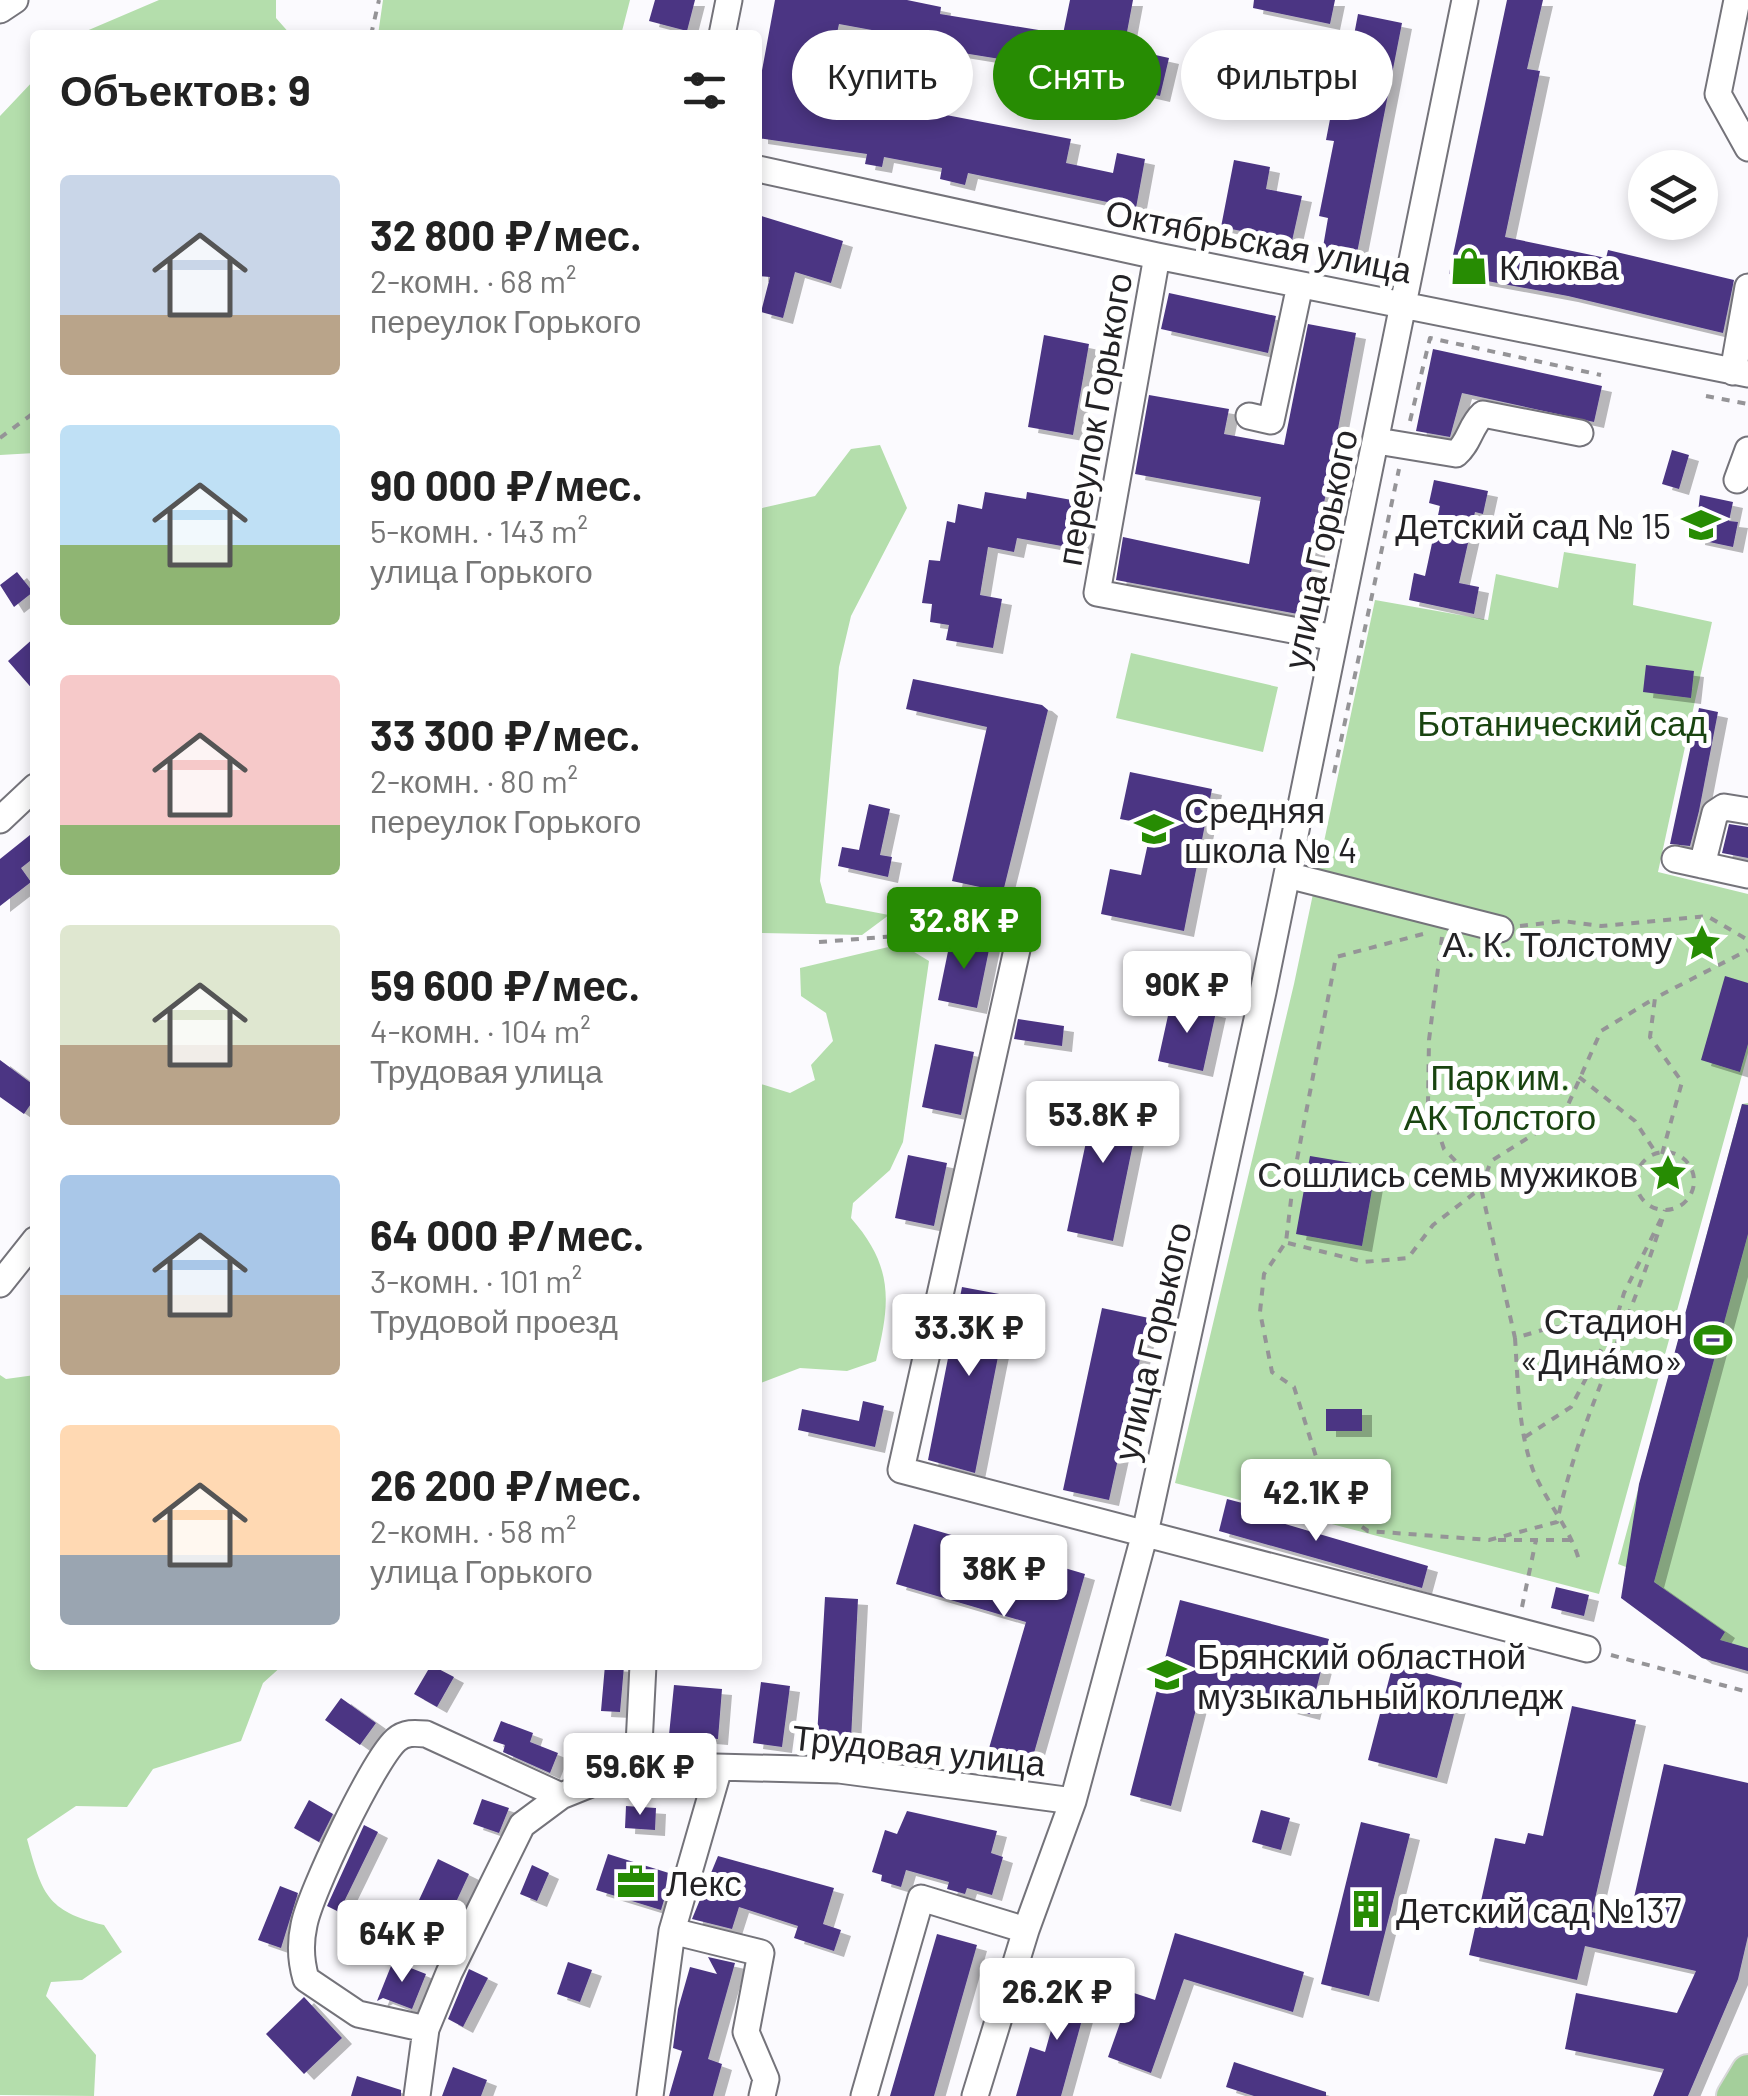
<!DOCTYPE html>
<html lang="ru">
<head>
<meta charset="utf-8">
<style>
  body { margin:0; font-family:Barlow,sans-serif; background:#f6f6f6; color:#222; height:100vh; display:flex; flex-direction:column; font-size:38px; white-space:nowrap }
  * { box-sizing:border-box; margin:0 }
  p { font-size:32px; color:#767676 }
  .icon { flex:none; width:55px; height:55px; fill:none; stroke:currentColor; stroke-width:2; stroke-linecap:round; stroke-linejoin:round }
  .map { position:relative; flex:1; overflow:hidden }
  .side { position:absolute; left:30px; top:30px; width:732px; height:1640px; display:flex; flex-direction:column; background:#fff; border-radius:10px; box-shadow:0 5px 15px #0003 }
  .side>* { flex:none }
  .guide { position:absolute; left:792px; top:30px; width:805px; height:90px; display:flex; gap:20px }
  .tools { position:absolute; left:1628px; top:150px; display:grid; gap:20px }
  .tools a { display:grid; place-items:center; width:90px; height:90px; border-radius:50%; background:#fff; box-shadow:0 5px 15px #0003; font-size:50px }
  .price { position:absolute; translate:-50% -85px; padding:0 22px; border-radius:10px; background:#fff; color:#222; font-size:32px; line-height:65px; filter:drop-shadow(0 2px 5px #0008) }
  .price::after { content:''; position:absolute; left:50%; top:60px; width:30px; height:22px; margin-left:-15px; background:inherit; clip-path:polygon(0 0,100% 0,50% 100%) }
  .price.active { background:#278c03; color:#fff }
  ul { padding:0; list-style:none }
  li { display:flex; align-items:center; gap:30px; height:250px; padding:0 30px }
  li span { display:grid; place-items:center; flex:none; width:280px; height:200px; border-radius:10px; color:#555 }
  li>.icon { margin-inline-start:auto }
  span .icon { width:120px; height:120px; fill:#fffc; stroke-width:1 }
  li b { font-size:42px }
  h2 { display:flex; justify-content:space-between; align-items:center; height:120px; padding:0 30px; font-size:42px }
  .chip { padding:0 35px; border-radius:45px; background:#fff; box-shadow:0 5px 15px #0003; font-size:35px; line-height:90px }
  .chip.active { background:#278c03; color:#fff }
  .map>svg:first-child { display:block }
  .green { fill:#b4deac }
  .building { fill:#4b3583; fill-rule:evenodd; filter:url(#shadow) }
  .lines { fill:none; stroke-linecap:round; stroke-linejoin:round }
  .minor-casing { stroke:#74737a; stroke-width:29 }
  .major-casing { stroke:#d7d7d8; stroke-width:36 }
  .path { stroke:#959497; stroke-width:4; stroke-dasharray:8 8; stroke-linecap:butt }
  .minor { stroke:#fff; stroke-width:25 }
  .major { stroke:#a4cf9b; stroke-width:32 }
  .labels { text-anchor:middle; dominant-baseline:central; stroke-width:10; stroke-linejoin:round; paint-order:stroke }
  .street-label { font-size:35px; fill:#232225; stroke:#fff }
  .poi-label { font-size:35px; fill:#232225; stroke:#fff; text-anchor:start }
  .park-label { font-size:35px; fill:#194410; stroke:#fff }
</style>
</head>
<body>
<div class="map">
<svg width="1748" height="2096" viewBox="0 0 1748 2096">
  <defs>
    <filter id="shadow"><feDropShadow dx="10" dy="6" stdDeviation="0" flood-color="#0004"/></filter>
  </defs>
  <rect width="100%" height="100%" fill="#fbfafe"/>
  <path class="green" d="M159,0H276V18L291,35H77Z
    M383,0H630L621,35H378Z
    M35,79V453L0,455V116Z
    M880,445L907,508L851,616L839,667L820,881L826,903L889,915L862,935L758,933V509L815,496L851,449Z
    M1564,552L1636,564L1633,605L1712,622L1658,872L1748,894V1053L1599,1594L1175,1483L1294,984L1375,600L1488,620L1496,574L1558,588Z
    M1131,653L1278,687L1263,752L1116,718Z
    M901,944L929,961L903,1142L890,1170L853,1203L851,1218C893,1266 891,1301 876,1361L847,1371L800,1368L758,1384V1083L790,1093L815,1080L811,1065L833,1041L826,1013L801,996L800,968Z
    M1748,1103V1671L1702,1658L1626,1567L1618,1564L1742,1104Z
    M0,1375L6,1379L35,1375V1665H283L263,1683L241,1741L153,1769L127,1807L76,1806L27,1839C42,1893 46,1911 104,1925L122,1952L82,1980L51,1982L46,1996L96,2055L94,2096L0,2095Z"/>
  <path class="building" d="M655,0H695L687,31L649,21Z
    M775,0H907L941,7L940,14L1063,34L1070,0H1133L1124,48L1169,58L1160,96L1030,66L1027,83L997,78L1000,59L932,48L920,110L1071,139L1066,163L1113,173L1117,153L1145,159L1136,208L968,173L965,185L940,179L942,168L884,157L882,167L865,164L867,154L758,138V92ZM839,24L899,35L884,103L824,91Z
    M1254,0H1335L1330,24L1253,8Z
    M1507,0H1543L1527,69L1540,71L1505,237L1606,258L1608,250L1734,280L1723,333L1568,296L1449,274Z
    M1358,14L1402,23L1357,253L1323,247L1328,218L1319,216L1334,141L1326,140L1331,114L1339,115Z
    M1234,160L1270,167L1266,189L1302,196L1292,241L1221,227Z
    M758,215L843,241L831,283L795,272L783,318L761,312L770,277L758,276Z
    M1169,293L1276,316L1268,353L1161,329Z
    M1308,324L1356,333L1303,615L1116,580L1123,537L1249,564L1261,497L1135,474L1149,395L1229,409L1224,434L1284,445Z
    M1044,335L1089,344L1073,435L1028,427Z
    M1433,349L1602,386L1594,422L1462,393L1450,437L1416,431Z
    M1672,450L1689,455L1679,489L1662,484Z
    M1434,480L1488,491L1483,514L1475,512L1459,583L1479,587L1474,614L1409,600L1414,573L1425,576L1440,506L1429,503Z
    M985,492L1026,499L1027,492L1083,502L1078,526L1088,528L1084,550L1017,538L1014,552L988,547L980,595L1002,599L993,648L946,640L949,625L930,622L932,604L922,603L929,560L940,561L947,521L955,523L958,504L982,509Z
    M1700,495L1733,502L1729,521L1738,522L1733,547L1695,539Z
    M17,572L33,592L14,607L0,585Z
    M35,637V692L8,661Z
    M1646,665L1694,671L1691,698L1643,692Z
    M913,679L1042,705L1048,710L1003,892L952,881L987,727L906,709Z
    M1699,708L1718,712L1699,811L1690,846L1670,844Z
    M1130,772L1212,789L1184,931L1101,914L1110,869L1141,875L1152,825L1120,819Z
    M869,804L890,809L880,855L892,857L888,877L838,866L842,847L859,850Z
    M1729,824L1748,827V858L1722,853Z
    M35,831V857L21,868L31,882L0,906V859Z
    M951,937L990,945L977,1008L938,1000Z
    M1725,976L1748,983V1044L1740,1072L1701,1060Z
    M1171,1002L1216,1012L1203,1071L1158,1061Z
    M1018,1019L1064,1026L1062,1046L1014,1039Z
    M935,1044L974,1052L961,1115L922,1107Z
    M0,1060L35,1086V1098L24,1114L0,1097Z
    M1082,1093L1141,1105L1113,1241L1067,1231L1092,1114L1078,1112Z
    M1742,1104L1748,1105V1234L1654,1582L1725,1632L1720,1640L1748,1648V1671L1702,1658L1621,1598L1639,1484Z
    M908,1155L947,1163L934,1226L895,1218Z
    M1310,1156L1376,1167L1362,1246L1296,1234Z
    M962,1287L1010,1296L975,1473L928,1460Z
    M1102,1308L1149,1318L1109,1500L1063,1490Z
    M863,1401L884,1406L875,1447L798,1430L802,1409L859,1421Z
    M1326,1409H1362V1431H1326Z
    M1227,1499L1277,1512L1275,1521L1428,1566L1422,1588L1219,1531Z
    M914,1524L1085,1574L1030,1767L987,1755L1026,1622L896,1584Z
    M1556,1587L1589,1595L1584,1616L1551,1608Z
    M825,1597L858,1599L851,1739L817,1737Z
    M1180,1600L1329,1639L1310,1714L1202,1686L1171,1806L1130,1795Z
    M1393,1664L1462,1683L1437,1778L1368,1760Z
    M431,1665L454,1677L437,1707L414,1694Z
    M605,1665L624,1666L620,1712L601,1711Z
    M761,1682L790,1686L782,1747L753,1743Z
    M674,1685L722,1689L718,1739L669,1735Z
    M341,1698L376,1723L360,1745L325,1720Z
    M1572,1706L1636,1720L1592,1912L1629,1920L1664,1764L1748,1783V1936L1738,1979L1688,2096H1653L1664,2069L1565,2049L1576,1993L1677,2013L1696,1971L1585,1946L1577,1980L1469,1955L1495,1838L1525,1844L1528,1833L1543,1836Z
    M501,1721L533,1733L530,1742L558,1753L550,1773L503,1752L505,1745L493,1741Z
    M482,1799L509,1808L499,1833L473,1824Z
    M309,1800L333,1814L319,1842L294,1828Z
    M626,1806L656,1808L655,1830L625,1828Z
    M1261,1810L1290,1818L1281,1850L1252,1842Z
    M907,1811L997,1831L991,1853L1003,1857L992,1895L967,1888L965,1894L947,1889L949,1882L906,1870L901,1887L881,1881L882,1875L872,1872L885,1830L897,1834Z
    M1361,1822L1410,1834L1369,1996L1321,1984Z
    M364,1825L378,1832L339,1912L327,1906Z
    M608,1854L672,1874L661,1910L596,1890Z
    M718,1856L834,1888L823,1924L841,1930L834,1951L794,1938L798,1926L739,1907L732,1929L692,1919Z
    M438,1859L469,1874L444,1928L413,1913Z
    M532,1865L549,1873L537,1901L520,1894Z
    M280,1886L298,1893L281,1948L258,1940Z
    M1175,1933L1304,1972L1293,2012L1184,1979L1151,2073L1108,2057L1131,1992L1155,2000Z
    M937,1934L977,1945L934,2096H890Z
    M708,1957L735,1963L708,2059L722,2064L713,2096H669L682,2051L673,2048L678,2009L690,1967L717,1974Z
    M393,1961L426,1974L412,2009L383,1998L377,2001Z
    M568,1962L592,1970L580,2002L557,1994Z
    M469,1969L488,1978L463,2027L448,2019Z
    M1067,1973L1093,1980L1061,2096H1016L1030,2047L1045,2052Z
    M304,1997L342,2038L304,2074L266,2034Z
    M1234,2062L1326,2092V2096H1254L1226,2087Z
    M453,2067L487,2080L481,2096H442Z
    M357,2076L401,2090V2096H351Z"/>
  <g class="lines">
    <g class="minor-casing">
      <path id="minor" d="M1737,0L1718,94L1748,148
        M0,10L15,0
        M722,35L729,0
        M758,169L1157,256L1748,374
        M1157,256L1097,593L1335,638
        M1733,372L1748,287
        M1249,416L1271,421L1300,285
        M1377,441L1456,454C1470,442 1470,426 1483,414L1580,433
        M1737,480L1748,450
        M0,820L35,787
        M1675,859L1748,875
        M1702,865L1715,813L1724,807L1748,811
        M1287,875L1500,929
        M1018,945L901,1470L1587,1649
        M0,1284L35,1240
        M638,1765L643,1665
        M672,1931L719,1768
        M426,2029L358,2014L306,1979C301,1962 300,1943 304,1925C310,1893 373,1761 396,1740C405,1732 415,1733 426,1734L561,1796
        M417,2096L426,2029L449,1973L522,1825L561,1796L638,1765L839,1770L1073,1801
        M650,2096L672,1931L761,1953L746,2032L766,2079L762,2096
        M864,2096L921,1898L1026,1930
        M975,2096L1026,1930L1073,1801L1145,1533L1263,992L1465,0"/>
    </g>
    <g class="major-casing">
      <path id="major" d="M1733,2096L1748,2071"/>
    </g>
    <path class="path" d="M371,35L379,0
      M1706,396L1748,404
      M1410,421L1430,338L1601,375
      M0,438L35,412
      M1334,773L1399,469
      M1520,926L1563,921L1601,926L1707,916L1748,940
      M1423,934L1336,957L1294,1175L1286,1242L1264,1274L1260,1312L1272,1372L1294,1387L1326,1488L1345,1515L1368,1531L1489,1540L1557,1522C1580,1414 1634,1317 1665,1210
      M1442,937L1429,1040L1428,1102L1444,1149L1481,1188L1515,1338L1549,1328L1615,1323
      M819,942L910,935L953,916L1004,925
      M1579,1077L1635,1121L1656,1153
      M1636 1181a29 29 0 1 1 58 0a29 29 0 1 1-58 0Z
      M1662,1154L1682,1082L1650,1037L1655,998L1748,950
      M1288,1243L1364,1262L1408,1258L1433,1225L1481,1188L1491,1161L1563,1116L1601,1031L1655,998
      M1515,1338C1518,1381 1518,1430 1533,1470C1546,1502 1570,1528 1579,1560
      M1525,1437L1571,1407L1615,1323L1624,1293L1661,1219
      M1498,1540H1573
      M1522,1607L1536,1540
      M1611,1655L1748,1692"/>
    <use href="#minor" class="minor"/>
    <use href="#major" class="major"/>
  </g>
  <defs>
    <g id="shop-bare" transform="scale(3)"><path d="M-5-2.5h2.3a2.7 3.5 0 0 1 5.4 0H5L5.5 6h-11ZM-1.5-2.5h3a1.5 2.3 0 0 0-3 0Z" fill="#278c03" stroke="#fff" stroke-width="2.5" paint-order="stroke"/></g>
    <g id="school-bare" transform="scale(3)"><path d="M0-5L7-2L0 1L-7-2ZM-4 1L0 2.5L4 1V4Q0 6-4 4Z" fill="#278c03" stroke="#fff" stroke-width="2.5" paint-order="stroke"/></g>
    <g id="sight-bare" transform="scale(3)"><path d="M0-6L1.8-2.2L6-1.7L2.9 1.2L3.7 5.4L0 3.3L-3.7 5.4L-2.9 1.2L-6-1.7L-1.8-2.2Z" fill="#278c03" stroke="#fff" stroke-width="2.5" paint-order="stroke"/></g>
    <g id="stadium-bare" transform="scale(3)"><path d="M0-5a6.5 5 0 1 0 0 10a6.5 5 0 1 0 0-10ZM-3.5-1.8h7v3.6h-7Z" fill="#278c03" stroke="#fff" stroke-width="2.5" paint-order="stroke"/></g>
    <g id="university-bare" transform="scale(3)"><path d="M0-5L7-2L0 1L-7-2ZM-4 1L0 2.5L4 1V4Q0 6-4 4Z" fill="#278c03" stroke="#fff" stroke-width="2.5" paint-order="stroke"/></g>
    <g id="office-bare" transform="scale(3)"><path d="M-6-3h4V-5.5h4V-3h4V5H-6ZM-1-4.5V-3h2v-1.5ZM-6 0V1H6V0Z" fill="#278c03" stroke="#fff" stroke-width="2.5" paint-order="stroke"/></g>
    <g id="building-bare" transform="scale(3)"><path d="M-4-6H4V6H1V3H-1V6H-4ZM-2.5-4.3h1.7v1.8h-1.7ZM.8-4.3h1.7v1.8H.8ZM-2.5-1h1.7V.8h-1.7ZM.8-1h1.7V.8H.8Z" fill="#278c03" stroke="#fff" stroke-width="2.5" paint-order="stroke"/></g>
  </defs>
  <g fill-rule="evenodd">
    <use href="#shop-bare" x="1469" y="266"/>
    <use href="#school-bare" x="1701" y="525"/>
    <use href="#school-bare" x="1154" y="829"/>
    <use href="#sight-bare" x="1702" y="943"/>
    <use href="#sight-bare" x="1668" y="1173"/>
    <use href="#stadium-bare" x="1713" y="1340"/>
    <use href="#university-bare" x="1167" y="1675"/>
    <use href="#office-bare" x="636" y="1882"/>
    <use href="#building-bare" x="1366" y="1909"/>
  </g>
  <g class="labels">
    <g class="street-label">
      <text transform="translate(1259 240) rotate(11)">Октябрьская улица</text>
      <text transform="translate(1093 419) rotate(-80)">переулок Горького</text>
      <text transform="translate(1319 549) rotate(-78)">улица Горького</text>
      <text transform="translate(1151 1341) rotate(-77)">улица Горького</text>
      <text transform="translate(919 1749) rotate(6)">Трудовая улица</text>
    </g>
    <g class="poi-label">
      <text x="1499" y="266">Клюква</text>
      <text x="1671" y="525" text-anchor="end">Детский сад № 15</text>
      <text x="1184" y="809">Средняя<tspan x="1184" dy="40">школа № 4</tspan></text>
      <text x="1672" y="943" text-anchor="end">А. К. Толстому</text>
      <text x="1638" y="1173" text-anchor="end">Сошлись семь мужиков</text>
      <text x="1683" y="1320" text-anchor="end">Стадион<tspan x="1683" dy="40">«Дина́мо»</tspan></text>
      <text x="1197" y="1655">Брянский областной<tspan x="1197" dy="40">музыкальный колледж</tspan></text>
      <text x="666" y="1882">Лекс</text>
      <text x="1396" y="1909">Детский сад №137</text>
    </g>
    <g class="park-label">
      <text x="1562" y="722">Ботанический сад</text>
      <text x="1500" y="1076">Парк им.<tspan x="1500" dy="40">АК Толстого</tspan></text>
    </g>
  </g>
</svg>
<div class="tools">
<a><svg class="icon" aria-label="layers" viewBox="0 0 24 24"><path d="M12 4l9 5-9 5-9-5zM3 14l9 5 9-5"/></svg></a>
</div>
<b class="price active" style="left:964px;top:972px">32.8K ₽</b>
<b class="price" style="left:1187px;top:1036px">90K ₽</b>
<b class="price" style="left:1103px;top:1166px">53.8K ₽</b>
<b class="price" style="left:969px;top:1379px">33.3K ₽</b>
<b class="price" style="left:1316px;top:1544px">42.1K ₽</b>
<b class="price" style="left:1004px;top:1620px">38K ₽</b>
<b class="price" style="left:640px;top:1818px">59.6K ₽</b>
<b class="price" style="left:402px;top:1985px">64K ₽</b>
<b class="price" style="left:1057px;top:2043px">26.2K ₽</b>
<div class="guide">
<a class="chip">Купить</a>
<a class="chip active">Снять</a>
<a class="chip">Фильтры</a>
</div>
<section class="side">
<h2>Объектов: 9<svg class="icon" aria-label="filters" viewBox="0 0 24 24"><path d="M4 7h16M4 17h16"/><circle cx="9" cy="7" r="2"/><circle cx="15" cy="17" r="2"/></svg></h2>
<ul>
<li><span style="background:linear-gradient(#c9d6e8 70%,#b9a48a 0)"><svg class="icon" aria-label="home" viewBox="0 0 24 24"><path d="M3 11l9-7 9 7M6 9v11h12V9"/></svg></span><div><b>32 800 ₽/мес.</b><p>2-комн. · 68 m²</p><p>переулок Горького</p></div></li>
<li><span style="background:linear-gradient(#bfe0f5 60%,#8fb573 0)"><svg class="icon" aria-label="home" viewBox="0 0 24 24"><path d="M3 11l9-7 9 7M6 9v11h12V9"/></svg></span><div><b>90 000 ₽/мес.</b><p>5-комн. · 143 m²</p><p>улица Горького</p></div></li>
<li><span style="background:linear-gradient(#f6c9c9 75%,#8fb573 0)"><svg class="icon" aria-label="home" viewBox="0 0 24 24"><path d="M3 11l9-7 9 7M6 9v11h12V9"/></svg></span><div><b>33 300 ₽/мес.</b><p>2-комн. · 80 m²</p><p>переулок Горького</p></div></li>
<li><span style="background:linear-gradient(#dfe7d0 60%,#b9a48a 0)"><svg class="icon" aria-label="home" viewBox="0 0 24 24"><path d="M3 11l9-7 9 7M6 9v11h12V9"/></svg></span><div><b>59 600 ₽/мес.</b><p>4-комн. · 104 m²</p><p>Трудовая улица</p></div></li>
<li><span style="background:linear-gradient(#a9c7e8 60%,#b9a48a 0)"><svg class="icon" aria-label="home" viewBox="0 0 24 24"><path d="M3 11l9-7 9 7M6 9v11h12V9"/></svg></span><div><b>64 000 ₽/мес.</b><p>3-комн. · 101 m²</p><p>Трудовой проезд</p></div></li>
<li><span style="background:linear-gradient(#ffd9b3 65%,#9aa5b1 0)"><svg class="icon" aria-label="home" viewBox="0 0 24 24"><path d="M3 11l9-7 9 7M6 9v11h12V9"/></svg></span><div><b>26 200 ₽/мес.</b><p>2-комн. · 58 m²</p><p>улица Горького</p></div></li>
</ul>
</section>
</div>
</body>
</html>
